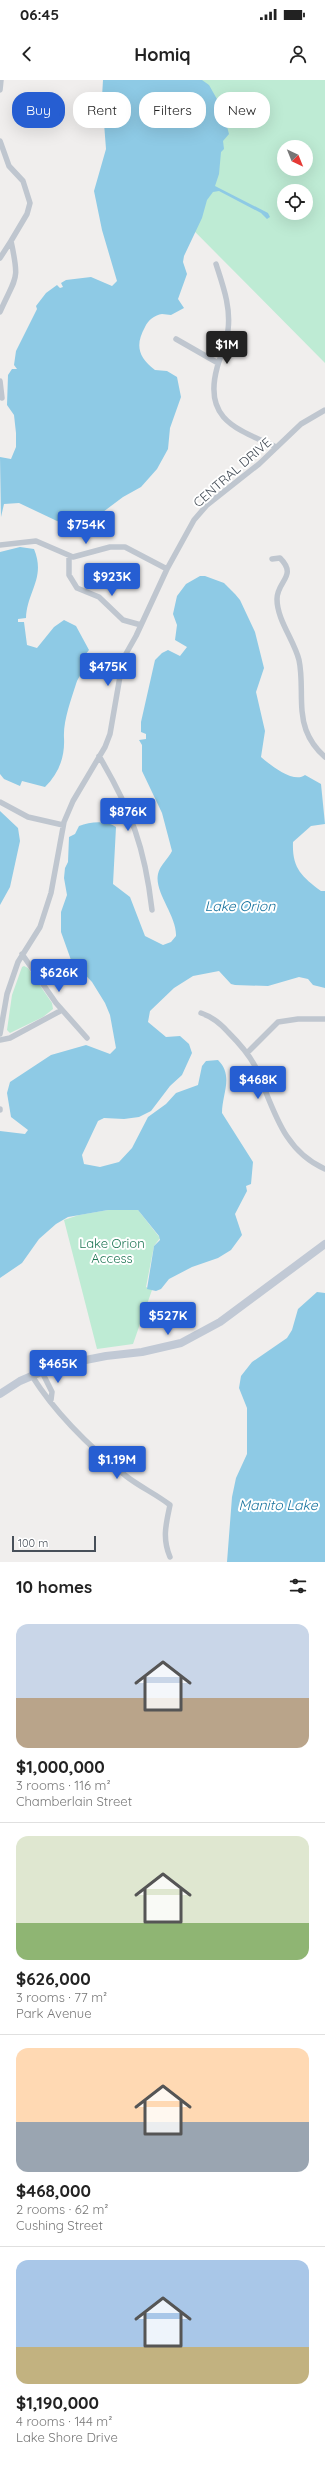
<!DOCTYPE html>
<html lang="en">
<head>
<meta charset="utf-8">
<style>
  body { margin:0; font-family:Quicksand,sans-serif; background:#f6f6f6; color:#222; height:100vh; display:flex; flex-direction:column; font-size:15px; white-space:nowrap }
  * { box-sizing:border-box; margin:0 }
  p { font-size:13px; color:#767676 }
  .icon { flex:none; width:22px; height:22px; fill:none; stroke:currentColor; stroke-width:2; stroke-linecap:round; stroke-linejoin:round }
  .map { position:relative; height:1482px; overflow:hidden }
  .drawer { display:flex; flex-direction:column; background:#fff; flex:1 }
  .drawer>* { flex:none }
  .top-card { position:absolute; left:12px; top:12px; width:301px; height:36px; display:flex; gap:8px }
  .needle { width:26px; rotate:137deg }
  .tools { position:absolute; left:277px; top:60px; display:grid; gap:8px }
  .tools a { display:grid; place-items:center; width:36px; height:36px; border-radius:50%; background:#fff; box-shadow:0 4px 16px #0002; font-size:20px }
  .scale { position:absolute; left:12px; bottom:10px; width:84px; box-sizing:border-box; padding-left:4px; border:2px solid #474f59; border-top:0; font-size:11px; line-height:14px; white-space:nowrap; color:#474f59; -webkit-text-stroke:3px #fff; paint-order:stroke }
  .price { position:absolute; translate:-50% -34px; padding:0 9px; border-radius:4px; background:#265ed2; color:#fff; font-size:13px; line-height:26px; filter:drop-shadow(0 1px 2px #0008) }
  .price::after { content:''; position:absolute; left:50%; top:24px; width:12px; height:9px; margin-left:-6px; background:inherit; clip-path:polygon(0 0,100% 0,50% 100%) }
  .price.active { background:#222; color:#fff }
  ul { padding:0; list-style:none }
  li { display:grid; align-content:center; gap:8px; height:212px; padding:0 16px }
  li+li { border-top:1px solid #e0e0e0 }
  li span { display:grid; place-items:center; height:124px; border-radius:12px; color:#555 }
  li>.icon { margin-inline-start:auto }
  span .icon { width:72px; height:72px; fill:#fffc; stroke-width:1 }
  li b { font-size:17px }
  h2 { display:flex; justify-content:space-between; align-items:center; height:48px; padding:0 16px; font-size:17px }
  .chip { padding:0 14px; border-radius:16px; background:#fff; box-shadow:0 4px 16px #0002; font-size:14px; line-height:36px }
  .chip.active { background:#265ed2; color:#fff }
  .status { display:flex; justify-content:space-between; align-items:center; height:28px; padding:0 20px; background:#fff; direction:ltr }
  .status svg { height:11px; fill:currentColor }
  header { display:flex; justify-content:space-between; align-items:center; height:52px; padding:0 16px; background:#fff; font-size:18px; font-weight:700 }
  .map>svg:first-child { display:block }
  .green { fill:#beebd4; fill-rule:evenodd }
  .water { fill:#8ecae5 }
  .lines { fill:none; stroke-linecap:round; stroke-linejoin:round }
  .street { stroke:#bfc6cf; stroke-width:5.5 }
  .secondary { stroke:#c1c9d5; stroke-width:8 }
  .labels { text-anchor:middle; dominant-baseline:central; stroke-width:4; stroke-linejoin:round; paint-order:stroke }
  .street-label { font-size:13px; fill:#474f59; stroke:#fff }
  .park-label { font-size:13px; fill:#1d7553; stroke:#fff }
  .water-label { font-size:14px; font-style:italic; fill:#16729d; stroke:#fff }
</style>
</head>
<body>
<div class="status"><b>06:45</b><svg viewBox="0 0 49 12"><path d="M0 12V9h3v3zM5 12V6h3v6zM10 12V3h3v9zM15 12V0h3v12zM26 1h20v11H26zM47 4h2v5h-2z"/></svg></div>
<header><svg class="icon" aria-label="back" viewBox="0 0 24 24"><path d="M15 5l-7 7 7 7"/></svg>Homiq<svg class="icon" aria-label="person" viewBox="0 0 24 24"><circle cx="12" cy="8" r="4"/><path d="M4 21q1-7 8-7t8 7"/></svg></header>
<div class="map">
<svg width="325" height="1482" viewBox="0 0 325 1482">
  <rect width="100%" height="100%" fill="#f0eeed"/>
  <path class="green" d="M176,0H325V283L110,66ZM284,67H306V89H284ZM284,111H306V133H284Z
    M24,886L28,888L52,923L53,929L43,937L10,953L7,950L12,915L22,887Z
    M108,1130H138L160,1158L154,1166L146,1207L152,1210L133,1264L97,1269L64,1140L79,1135Z"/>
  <path class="water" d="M103,0H202L209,5L222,28L229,54L223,61L224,69L221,72L219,94L215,106L268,133L270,137L267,139L261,133L219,111L213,112L207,120L202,138L184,176L183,182L187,194L178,219L184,228L171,235C168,235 165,234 162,234C155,235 148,240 145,247C135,265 138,277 155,290L167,291L177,297L181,317L170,348L168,369L157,389L141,407L123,417L83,447L57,441L19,423L4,424L1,437L0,377L11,379L16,367V353L14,335L7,325L8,295L12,289H17L14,285L16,271L37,229L36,226L46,213L57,205L60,208L63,207L61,203L66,200L91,197L112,206L117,201L102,150L94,111L106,69L102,17Z
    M20,467L34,469C46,498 27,511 26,538L18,539V542H24L27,565L37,568L54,547L64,540L76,546L89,570L85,575C91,588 79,593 76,604C71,620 63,641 64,658C65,677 59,693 45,707L22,701L20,706L4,699L0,694V472Z
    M200,496H205L224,503L235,514L240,520L255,552L264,588L256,612L265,651L261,677C270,685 294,704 305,695L321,704L325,744L311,746L293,762C292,788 301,796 321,811H325V908L313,905L308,899L299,897L268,906L235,905L231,904L219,891L193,896L174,908L150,931L148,942L166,957L180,956L189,964L192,973L182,995L170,1006L151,1031L139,1037L124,1039L104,1038L98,1041L82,1075L84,1084L100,1087L119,1082L132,1068L148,1037L166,1024L176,1013L198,1005L202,986L206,981L218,980C234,996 222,1014 222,1033L253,1082L251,1104L246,1106L247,1111L235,1134L242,1155L231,1170L218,1178L192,1187L169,1199L161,1209L156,1211L147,1209L154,1166L160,1160L159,1156L138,1130H108L68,1137L56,1144L39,1159L22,1183L0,1198V1051L25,1054L28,1050L11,1037L7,1013L10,1002L51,975L86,965L110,974L116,968L110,935L105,923L92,902L71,880L61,852V832L67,815L64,798L65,788L68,782L69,757L75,754L79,746C90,742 106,740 116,747L113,804L130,817L145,856L163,865L171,862L176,856C177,836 154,812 158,794C160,785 168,779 172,771L162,733L142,691V665L139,660L146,659V654L141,652V642L155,580L162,573L168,570L180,576L187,567L175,560L177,545L173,534L177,516L186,504Z
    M0,731L18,748L20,761L10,807L0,825Z
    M317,1212L325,1213V1482H227L232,1417L236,1398L247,1374V1328L239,1308L241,1296L252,1282L287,1258L292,1250L298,1229Z"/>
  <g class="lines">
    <path class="street" d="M0,10L1,0
      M0,61L9,86L23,101L30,123L27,134L11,161C20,203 16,195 0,232
      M0,178L11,161
      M216,184C223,206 231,227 228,250C227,263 220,276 217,288C203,340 237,349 276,367
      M176,259L218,283
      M0,301L2,318
      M0,465L36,461L73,477L110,467H125L167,489
      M69,476V495L77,508L99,517L123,540L141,545
      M272,479L280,478C298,496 277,501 277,519C277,540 294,560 299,580C304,603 298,628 306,650C310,661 316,669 325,677
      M99,676C131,730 145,768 152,830
      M0,722L28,737L63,745
      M22,874L56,923L87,958
      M201,933C213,937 220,943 228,952C238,962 248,973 255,986C273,1025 281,1070 325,1089
      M0,954L7,914L18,882L40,847L51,813L64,742L73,721L105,667L110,654L123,579L136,556L167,489L194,440L207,425L259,384L301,344L325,330
      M0,960L10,958L62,930
      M247,973L278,942L298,939H325
      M0,1029V1030
      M42,1292L52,1312L51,1320
      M32,1296C56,1334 91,1368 126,1396C140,1407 156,1414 170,1425C166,1444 162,1458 170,1477"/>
    <path class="secondary" d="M0,1314L20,1301L55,1286L106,1276L142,1272L181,1263L220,1242L325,1164"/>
  </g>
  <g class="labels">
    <g class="street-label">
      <text transform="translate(232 392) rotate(-41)">CENTRAL DRIVE</text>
    </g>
    <g class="park-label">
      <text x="112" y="1163">Lake Orion<tspan x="112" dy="15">Access</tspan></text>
    </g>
    <g class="water-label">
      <text x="240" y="826">Lake Orion</text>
      <text x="278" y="1425">Manito Lake</text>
    </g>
  </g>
</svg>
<div class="tools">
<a><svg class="needle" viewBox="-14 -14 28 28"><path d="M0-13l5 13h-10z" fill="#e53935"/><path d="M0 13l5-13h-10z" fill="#767676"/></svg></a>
<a><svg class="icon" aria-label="locate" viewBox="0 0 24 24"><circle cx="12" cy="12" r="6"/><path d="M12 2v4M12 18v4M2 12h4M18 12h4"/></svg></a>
</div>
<div class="scale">100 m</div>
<b class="price active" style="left:227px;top:285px">$1M</b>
<b class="price" style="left:86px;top:465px">$754K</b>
<b class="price" style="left:112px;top:517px">$923K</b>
<b class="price" style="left:108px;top:607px">$475K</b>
<b class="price" style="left:128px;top:752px">$876K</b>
<b class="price" style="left:59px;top:913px">$626K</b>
<b class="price" style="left:258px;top:1020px">$468K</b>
<b class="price" style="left:168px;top:1256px">$527K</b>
<b class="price" style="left:58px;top:1304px">$465K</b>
<b class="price" style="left:117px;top:1400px">$1.19M</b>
<div class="top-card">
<a class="chip active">Buy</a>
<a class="chip">Rent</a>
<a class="chip">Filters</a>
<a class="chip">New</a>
</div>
</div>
<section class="drawer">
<h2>10 homes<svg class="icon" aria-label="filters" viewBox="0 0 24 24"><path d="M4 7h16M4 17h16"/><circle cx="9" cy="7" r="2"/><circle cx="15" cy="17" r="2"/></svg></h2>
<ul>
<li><span style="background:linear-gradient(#c9d6e8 60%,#b9a48a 0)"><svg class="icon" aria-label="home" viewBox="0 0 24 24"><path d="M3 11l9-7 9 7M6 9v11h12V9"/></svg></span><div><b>$1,000,000</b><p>3 rooms · 116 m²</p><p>Chamberlain Street</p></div></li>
<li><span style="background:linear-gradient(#dfe7d0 70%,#8fb573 0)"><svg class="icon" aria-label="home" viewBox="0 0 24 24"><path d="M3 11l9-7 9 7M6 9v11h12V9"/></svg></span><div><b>$626,000</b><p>3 rooms · 77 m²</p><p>Park Avenue</p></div></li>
<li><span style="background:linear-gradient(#ffd9b3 60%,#9aa5b1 0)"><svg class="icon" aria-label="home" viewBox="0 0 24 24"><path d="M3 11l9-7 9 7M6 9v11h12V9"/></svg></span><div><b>$468,000</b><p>2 rooms · 62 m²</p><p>Cushing Street</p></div></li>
<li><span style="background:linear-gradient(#a9c7e8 70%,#c2b280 0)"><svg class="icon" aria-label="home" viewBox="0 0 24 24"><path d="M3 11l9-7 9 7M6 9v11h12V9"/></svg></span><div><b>$1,190,000</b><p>4 rooms · 144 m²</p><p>Lake Shore Drive</p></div></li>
</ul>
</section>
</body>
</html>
